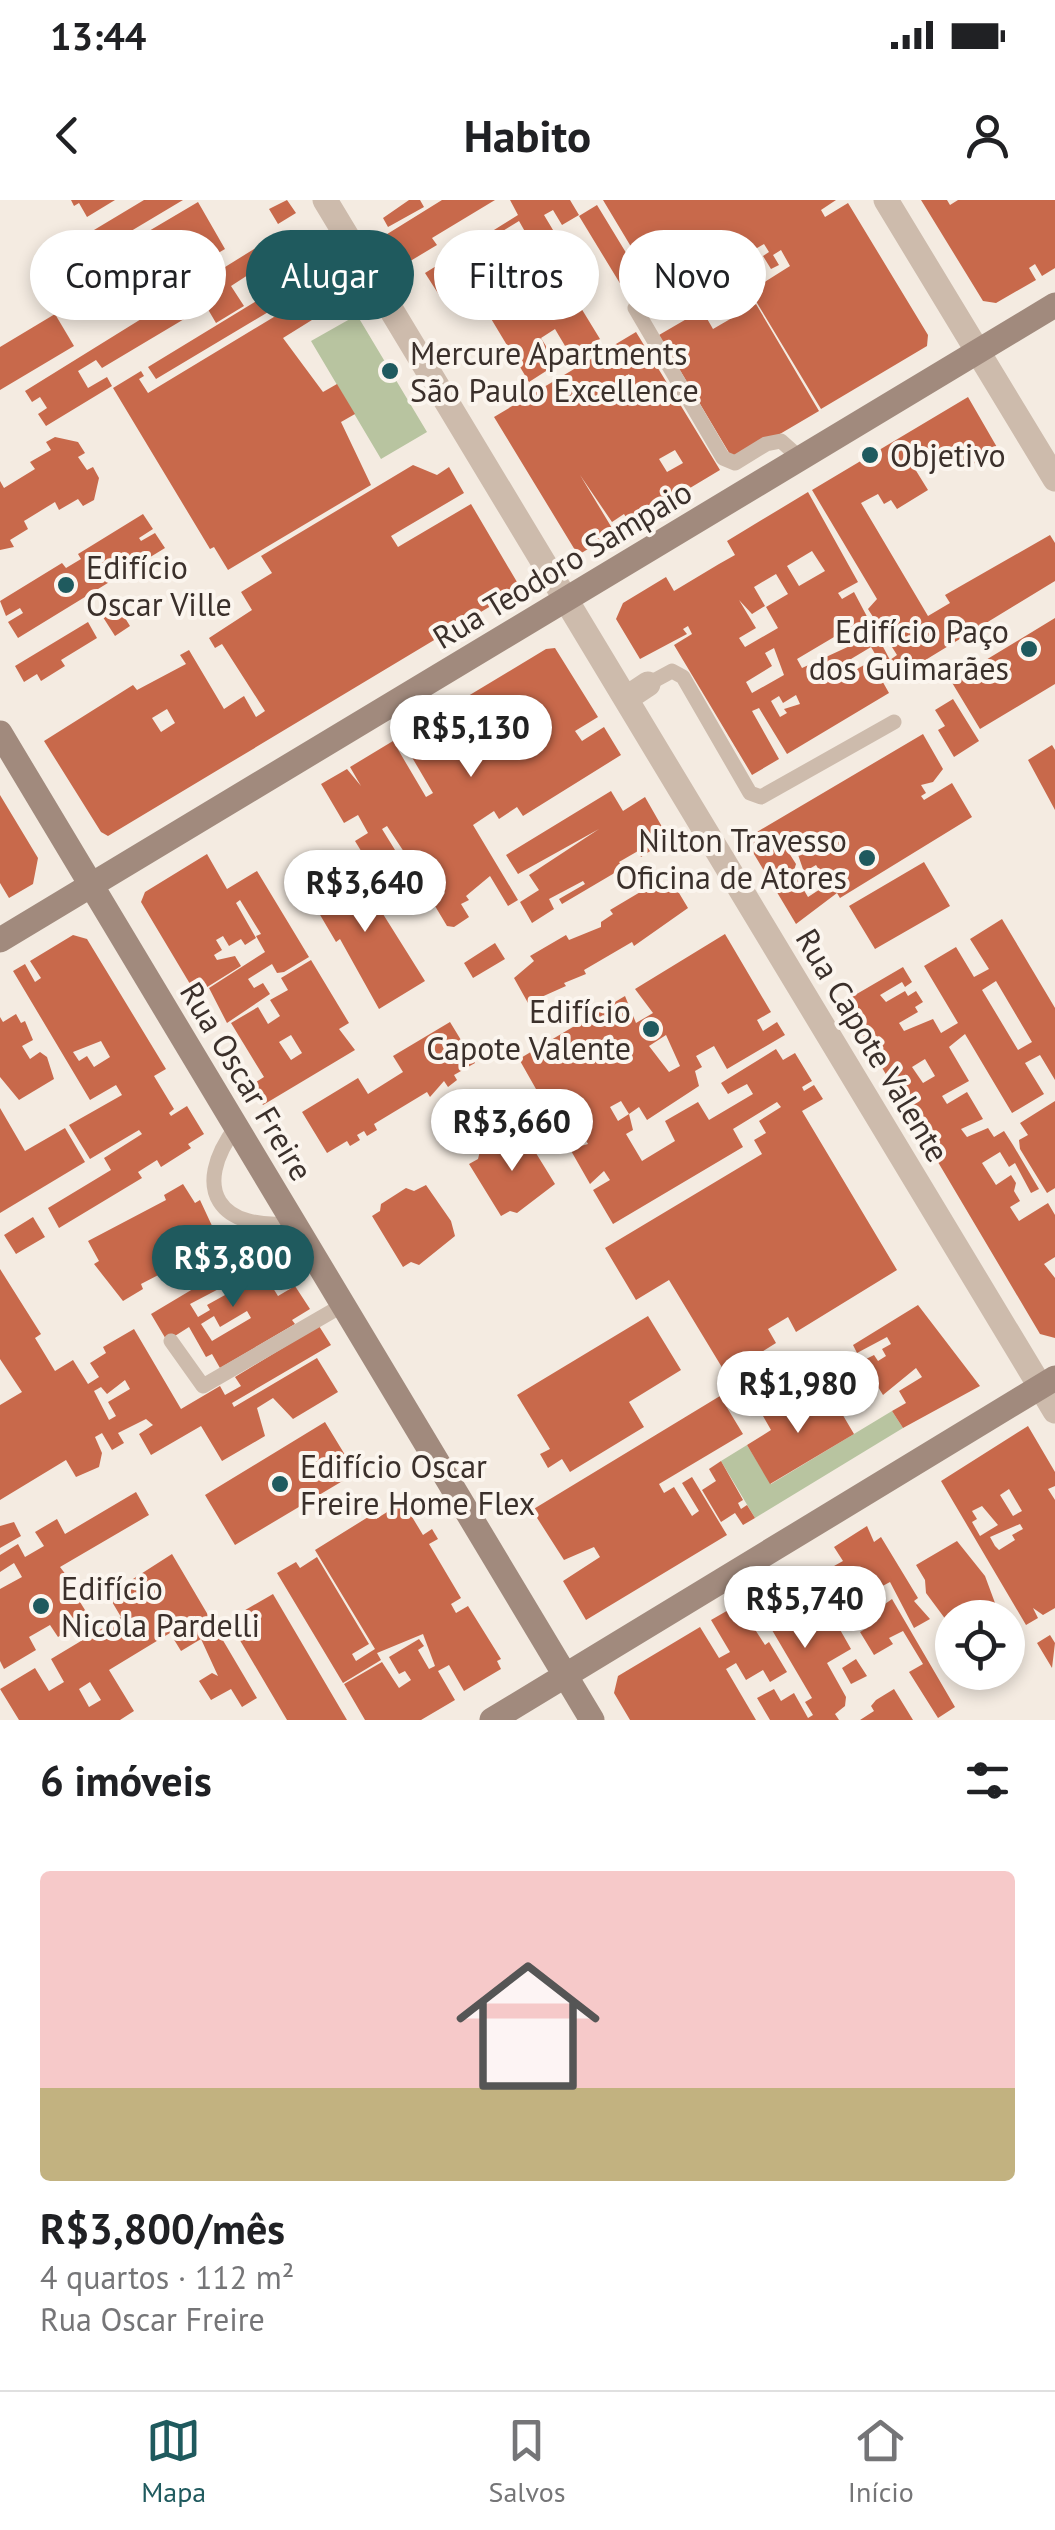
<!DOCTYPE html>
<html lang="pt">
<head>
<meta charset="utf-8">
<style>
  body { margin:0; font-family:"PT Sans",sans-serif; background:#f2f2f2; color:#202124; height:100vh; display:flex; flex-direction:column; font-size:38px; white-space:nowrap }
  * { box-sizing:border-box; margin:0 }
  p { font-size:32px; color:#757577 }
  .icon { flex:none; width:55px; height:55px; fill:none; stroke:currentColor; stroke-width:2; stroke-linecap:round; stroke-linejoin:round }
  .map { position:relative; height:1520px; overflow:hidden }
  .side { display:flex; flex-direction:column; background:#fff; flex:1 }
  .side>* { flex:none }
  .guide { position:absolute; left:30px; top:30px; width:995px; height:90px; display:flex; gap:20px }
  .buttons { position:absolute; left:935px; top:1400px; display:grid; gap:20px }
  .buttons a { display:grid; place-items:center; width:90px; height:90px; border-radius:50%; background:#fff; box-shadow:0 5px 15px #0003; font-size:50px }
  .price { position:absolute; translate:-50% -85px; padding:0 22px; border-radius:35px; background:#fff; color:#222; font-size:32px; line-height:65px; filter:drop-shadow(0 2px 5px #0008) }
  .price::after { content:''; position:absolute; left:50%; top:60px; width:30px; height:22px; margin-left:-15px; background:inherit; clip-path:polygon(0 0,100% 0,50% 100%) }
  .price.on { background:#1f5a5e; color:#fff }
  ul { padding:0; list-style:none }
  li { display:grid; align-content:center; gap:20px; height:530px; padding:0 40px }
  li span { display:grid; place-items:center; height:310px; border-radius:10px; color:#555 }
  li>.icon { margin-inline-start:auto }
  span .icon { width:180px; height:180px; fill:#fffc; stroke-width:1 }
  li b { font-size:42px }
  h2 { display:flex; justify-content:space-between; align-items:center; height:120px; padding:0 40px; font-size:42px }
  .pill { padding:0 35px; border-radius:45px; background:#fff; box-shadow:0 5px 15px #0003; font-size:35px; line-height:90px }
  .pill.on { background:#1f5a5e; color:#fff }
  .status { display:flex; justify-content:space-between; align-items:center; height:70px; padding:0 50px; background:#fff; direction:ltr }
  .status svg { height:28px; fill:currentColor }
  header { display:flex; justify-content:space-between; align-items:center; height:130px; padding:0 40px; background:#fff; font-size:45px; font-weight:700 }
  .tabs { display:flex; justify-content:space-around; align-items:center; height:140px; border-top:2px solid #e0e0e0; background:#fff; font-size:28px; color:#757577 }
  .tabs a { display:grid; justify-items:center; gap:5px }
  .tabs .on { color:#1f5a5e }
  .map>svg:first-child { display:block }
  .green { fill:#b8c4a0 }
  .building { fill:#c8694b; fill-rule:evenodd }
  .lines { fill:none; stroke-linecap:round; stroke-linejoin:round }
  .lane { stroke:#cdbbac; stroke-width:15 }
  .street { stroke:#cdbbac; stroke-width:25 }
  .secondary { stroke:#a18a7d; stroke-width:25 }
  .poi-dot { fill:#1f5a5e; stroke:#fbf5ee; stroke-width:4 }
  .labels { text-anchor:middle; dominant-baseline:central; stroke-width:8; stroke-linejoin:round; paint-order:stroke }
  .poi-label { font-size:32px; fill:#3b302b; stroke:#fbf5ee; text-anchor:start }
  .street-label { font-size:32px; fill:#3b302b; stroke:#fbf5ee }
</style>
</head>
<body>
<div class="status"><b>13:44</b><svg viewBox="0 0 49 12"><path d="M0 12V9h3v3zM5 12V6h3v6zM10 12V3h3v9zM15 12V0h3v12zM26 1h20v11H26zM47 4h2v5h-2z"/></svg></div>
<header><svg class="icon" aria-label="back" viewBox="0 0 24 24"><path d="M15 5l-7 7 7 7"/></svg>Habito<svg class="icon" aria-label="person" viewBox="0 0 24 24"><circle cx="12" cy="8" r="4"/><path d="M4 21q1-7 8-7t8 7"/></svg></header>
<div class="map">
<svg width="1055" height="1520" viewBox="0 0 1055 1520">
  <rect width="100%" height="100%" fill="#f4ebe1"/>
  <path class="green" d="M357,115L427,232L381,259L311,141Z
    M892,1211L903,1228L755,1318L721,1261L747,1245L771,1284Z"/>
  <path class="building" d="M71,0H115L87,17L79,3L74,6Z
    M144,0H183L49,80L39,63Z
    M287,0L296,13L278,24L269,9Z
    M409,0H420L424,7L388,27L383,18Z
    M442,0H495L432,38L437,45L402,66L384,36Z
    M510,0H570L579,15L562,25L553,10L544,15L553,30L532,44L519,21L485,42L498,64L478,76L469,61L455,69L464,84L441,98L425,73L518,15Z
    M603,0H836L821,10L825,17L848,3L928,135L927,146L821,209L716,35L648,75ZM764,44L769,52L763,56L771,69L779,65L773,55L781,50L790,66L763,83L745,55Z
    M921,0H947L950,5L958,0H1055V68L1042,76L1035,64L1029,68L1036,80L996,103L983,101Z
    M198,2L225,49L115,114L88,67Z
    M597,5L642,79L624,90L579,16Z
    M267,41L290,78L260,96L248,75L231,86L244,106L216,123L206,106L102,168L96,160L78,171L88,188L107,177L112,186L46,226L38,214L47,208L40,197L32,202L25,191Z
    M545,49L600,139L571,156L555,129L541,138L557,164L529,182L475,92L503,75L521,110L540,99L517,66Z
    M324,60L332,74L156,179L148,167Z
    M317,91L328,110L283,138L323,192L337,184L355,214L341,222L371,285L228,370L214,347L210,349L113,188L141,171L144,176L139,179L148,193Z
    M756,104L819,211L734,261L659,135L702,110L713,129Z
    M55,114L74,146L0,190V147Z
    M636,132L720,270L630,324L624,314L612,322L580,275L615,333L578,355L494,217ZM629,174L637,188L622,197L613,184ZM675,250L683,263L667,272L659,259Z
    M968,197L998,249L963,270L950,248L915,269L928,290L897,309L891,300L884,304L878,294L861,303L928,416L950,403L945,395L1050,335L1055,343V381L891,481L871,447L851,459L857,469L871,461L889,493L787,554L759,508L752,511L779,559L752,575L674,445L692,434L688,426L683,429L687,434L640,459L616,419L623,403L666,377L674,391L719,364L735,355L727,341L808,292L858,382L838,393L842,399L854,392L890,460L897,455L868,409L877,399L812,290ZM812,351L825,371L799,386L787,366ZM776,374L788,394L766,407L778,428L745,447L739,438L756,428L739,400L752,414L765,406L754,387ZM856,424L865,439L802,468L797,459ZM774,448L784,475L752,493L746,482L772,466L765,453ZM836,464L839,470L847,465L852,473L836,482L831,474L825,478L821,473ZM796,495L800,504L784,509L787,513L780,517L771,501L779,496L783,503Z
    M55,237L78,242L85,253L78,257L87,270L93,267L99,278L94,300L83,306L78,299L59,310L55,302L24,321L28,329L10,340L14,347L0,350V281L4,288L35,269L30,262L51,250L46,242Z
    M413,265L437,275L449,267L464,293L391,336L398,347L471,304L517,382L516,391L108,636L101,632L44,541L133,485L137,490L186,464L180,455L189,450L224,509L244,496L256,517L265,511L222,444L215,448L209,438L252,410L241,392L272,373L261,356ZM167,509L175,523L161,532L152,518Z
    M143,314L153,329L139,338L141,341L155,333L165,348L18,438L8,422L23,413L20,408L6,416L0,401L62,363L66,368L81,359L78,354Z
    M117,405L130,426L115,436L101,414Z
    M1055,418V484L980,529L951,481Z
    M88,422L97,438L61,460L65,466L41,481L37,474L24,482L15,466Z
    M555,448L598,517L575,531L582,541L604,527L621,555L523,616L517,607L499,619L494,611L473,625L518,700L508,706L490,676L466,696L469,700L461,704L469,717L454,727L447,726L435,706L445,693L437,680L427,687L387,626L382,629L421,692L396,708L355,641L368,633L358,615L344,623L321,584L347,569L361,586L350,567L393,541L426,597L433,593L400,537L546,449Z
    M953,499L979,541L954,557L938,530L945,526L935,510Z
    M923,534L943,569L933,582L921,585L926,593L921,596L924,600L952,583L972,617L840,698L837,693L796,724L745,639ZM796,649L804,672L816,665L828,684L808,697L796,677L791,680L796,664L789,653Z
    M1052,545L1055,550V610L1028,560Z
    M611,591L623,611L645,597L669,639L641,657L638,651L619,662L623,668L562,704L559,699L585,684L583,681L549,699L554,709L532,723L520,702L539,690L529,675L599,629L518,674L506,655Z
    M0,595L38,658L33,684L9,698L0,683Z
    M207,654L227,689L257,671L309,757L284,772L277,773L272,764L248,779L254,788L263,783L270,794L227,823L209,788L265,752L256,736L261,734L240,700L236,703L256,738L245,745L241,739L229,746L223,736L216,740L222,750L214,755L217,760L235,756L241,766L196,794L141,702L145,692Z
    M345,661L351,663L425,781L379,809L340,739L336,742L306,691L307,685L315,680L318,685Z
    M924,662L950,706L875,749L849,706Z
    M673,683L688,708L634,746L632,742L584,770L586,774L564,783L566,786L528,803L514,778L534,761L530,756L566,735L569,740L601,727V722L613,714L610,710L647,688L649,692Z
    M1002,719L1055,808V880L1040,855L1025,863L1044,894L1012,913L965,834L949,847L969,881L942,896L947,904L967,892L983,919L961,929L967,937L988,928L994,937L1004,931L1013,945L1039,989L1031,993L1015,963L1009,967L1000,952L982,963L996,985L1011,975L1016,983L1014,991L1020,1001L1010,1007L1019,1021L1048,1003L1055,1015V1057L1044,1064L1055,1078V1138L1040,1134L843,802L903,767L912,782L905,787L902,782L880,795L886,802L905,791L908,796L916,791L923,802L915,807L918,812L899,823L904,831L933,819L941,833L958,823L924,766L956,747L974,777L989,769L970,739ZM996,781L1032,842L1018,850L982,790ZM925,859L935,876L923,883L912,867Z
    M725,734L771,812L757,820L763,831L777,822L785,835L727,869L714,846L696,856L702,867L695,871L699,886L647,920L639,907L629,914L621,901L610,907L618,921L629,914L633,930L626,934L642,961L675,941L665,921L698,902L709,920L753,894L747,884L728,894L721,883L776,849L783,860L795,853L812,881L802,887L804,891L814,885L823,899L802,911L897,1070L796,1132L788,1117L768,1129L776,1143L726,1174L669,1080L636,1100L605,1048L762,954L754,940L766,933L759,921L781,907L777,902L733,929L743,947L613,1024L593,990L610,980L604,971L590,984L570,949L588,944L578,926L562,935L519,859L625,796L636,823L653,813L635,789ZM666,835L680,866L669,872L649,846Z
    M73,735L87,739L166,869L154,876L174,909L169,913L171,916L187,906L204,934L188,944L191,948L161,967L157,960L138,972L142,978L59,1028L48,1008L111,970L104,958L142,934L139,930L90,959L69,925L122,895L116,885L90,900L13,771L25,764L35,782L41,778L30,761ZM101,841L110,857L94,867L87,856L79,861L73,852Z
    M495,743L505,759L473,778L464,763Z
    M311,760L349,823L339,829L355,850L263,905L251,885L264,877L231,823L258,807L268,824L280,816L270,800L288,790L281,778ZM291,835L302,853L291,860L279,842Z
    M16,814L21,823L25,821L33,840L22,846L30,859L40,852L47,857L54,879L19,900L0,877V817L3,822Z
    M450,822L475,863L454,875L457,880L448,887L444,881L430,897L427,892L374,924L377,930L367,936L364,931L357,935L360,940L350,946L347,941L327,953L302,912L358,878L368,894L403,872L393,856Z
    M1055,901V988L1047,993L1020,949L1019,940L1028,935L1020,923Z
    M0,908L25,951L65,928L85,962L0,1013Z
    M523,932L555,984L517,1013L510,1011L501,1016L469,964L478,959L480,951L505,936L512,938Z
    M183,984L195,1003L200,1000L220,1043L141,1084L143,1089L123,1101L94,1064L99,1061L88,1041L166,1000L164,995Z
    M426,985L451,1021L455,1036L419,1065L411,1062L403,1067L372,1016L380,1011L381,1004L406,988L414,991Z
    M33,1017L45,1037L16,1054L4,1035Z
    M270,1043L279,1058L261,1069L278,1096L295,1086L310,1109L292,1120L295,1124L220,1168L212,1154L206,1157L189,1127L167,1141L151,1114ZM230,1083L234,1090L207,1105L210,1110L198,1117L190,1104ZM247,1111L251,1118L212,1141L201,1124L214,1116L220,1127Z
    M0,1069L41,1134L35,1138L55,1171L73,1160L88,1184L99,1177L90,1163L106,1153L103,1147L134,1129L181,1209L220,1186L225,1195L241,1186L235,1177L319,1126L331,1145L232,1203L234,1207L317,1158L338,1192L293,1219L273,1198L257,1208L265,1236L222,1261L201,1226L151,1255L139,1234L153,1225L146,1219L118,1233L124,1243L112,1250L102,1233L95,1237L102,1253L99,1267L76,1277L66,1260L0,1300V1205L22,1192L0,1159ZM125,1180L130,1189L108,1202L116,1216L109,1220L94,1191L101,1187L107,1194Z
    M918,1105L980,1186L903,1228L892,1211L906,1203L899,1191L922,1177L916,1168L883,1195L862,1161L874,1155L878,1161L886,1156L882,1149L891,1144L887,1137L857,1153L853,1145Z
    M648,1116L681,1170L629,1202L644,1227L570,1272L562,1259L548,1268L540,1254L550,1249L517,1195Z
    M831,1195L854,1234L770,1284L747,1245L771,1230L763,1216L797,1196L805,1210Z
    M720,1196L743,1234L659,1284L664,1293L674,1287L692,1316L699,1311L682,1283L692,1277L727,1335L586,1420L563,1381L600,1357L594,1347L564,1360L532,1310Z
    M325,1222L356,1273L235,1345L205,1295Z
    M1028,1226L1055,1272V1286L1048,1289L1055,1300V1408L1043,1415L1033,1408L1038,1418L1026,1425L941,1281ZM1009,1289L1022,1311L1013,1316L1000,1295ZM982,1306L998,1325L980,1336L972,1322L977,1319L972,1311ZM1020,1324L1023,1329L1012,1335L1015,1340L999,1350L995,1346L990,1337Z
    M721,1261L743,1300L738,1303L741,1309L747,1305L755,1318L743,1325L735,1313L721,1322L702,1290L716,1281L709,1269Z
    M136,1292L149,1315L60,1367L79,1392L75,1394L90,1418L58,1437L50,1425L29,1437L36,1450L4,1469L0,1461V1389L22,1377L14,1363L0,1372V1355L18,1344L25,1357L44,1346L35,1332L57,1319L65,1334Z
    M403,1302L423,1335L432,1329L438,1339L429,1344L461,1398L451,1404L456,1413L468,1406L501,1459L497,1461L501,1469L464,1491L449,1465L438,1471L455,1500L421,1520H365L344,1484L382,1462L399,1488L411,1480L405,1471L399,1474L389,1457L419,1439L424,1446L418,1450L429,1469L435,1466L423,1434L377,1453L381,1460L343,1483L277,1373L296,1362L300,1368L317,1357L369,1444L352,1454L356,1461L375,1449L315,1350L373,1314L376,1319Z
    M14,1322L21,1336L0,1348V1326Z
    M867,1326L874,1342L881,1337L918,1398L914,1401L930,1419L914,1428L890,1382L877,1389L885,1404L892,1399L955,1507L938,1518L909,1472L923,1464L903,1431L889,1438L893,1444L874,1455L860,1432L867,1428L851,1401L844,1404L825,1371L843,1361L834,1347Z
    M957,1341L985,1376L995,1403L970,1418H952V1428L926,1393L925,1380L916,1365Z
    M172,1354L257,1498L242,1507L231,1489L211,1500L199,1481L212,1473L218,1476L201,1439L181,1451L170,1433L109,1470L134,1511L120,1520H19L0,1489L35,1468L49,1491L64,1482L51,1459L121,1417L108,1395ZM90,1482L101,1500L89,1507L79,1489Z
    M803,1366L820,1395L813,1399L827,1424L834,1419L851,1449L827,1463L846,1497L845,1506L835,1514L839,1520H770L757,1498L774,1489L781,1501L794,1493L808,1518L813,1515L805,1502L812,1498L759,1408L786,1392L779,1380Z
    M273,1394L347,1520H287L228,1420Z
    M744,1401L760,1428L756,1431L765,1445L769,1442L787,1472L770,1482L763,1470L746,1480L736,1463L726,1469L756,1520H630L614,1493L618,1476L700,1427L719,1458L730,1452L711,1420Z
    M1050,1435L1055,1443L1052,1468L1037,1443Z
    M856,1459L867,1476L851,1484L842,1468Z
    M894,1489L913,1520H860L874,1511L871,1506L876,1500Z"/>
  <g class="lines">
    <path class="lane" d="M635,108L723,258L735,263L766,244L781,241L800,258
      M648,484L672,471L683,477L750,593L761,597L894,522
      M236,927C190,989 219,1032 294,1023
      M171,1141L203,1186L343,1105"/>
    <path class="street" d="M325,0L1055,1211
      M886,0L1055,279
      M627,498L648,484"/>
    <path class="secondary" d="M0,533L592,1520
      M0,740L1055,105
      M492,1520L1055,1178"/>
  </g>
  <g class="poi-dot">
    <circle cx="390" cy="171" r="10"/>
    <circle cx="870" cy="255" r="10"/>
    <circle cx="66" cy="385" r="10"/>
    <circle cx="1029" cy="449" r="10"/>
    <circle cx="867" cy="658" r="10"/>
    <circle cx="651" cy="829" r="10"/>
    <circle cx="280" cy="1284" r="10"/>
    <circle cx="41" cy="1406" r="10"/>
  </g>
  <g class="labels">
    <g class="poi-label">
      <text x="410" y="153">Mercure Apartments<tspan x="410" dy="37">São Paulo Excellence</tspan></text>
      <text x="890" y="255">Objetivo</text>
      <text x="86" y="367">Edifício<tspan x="86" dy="37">Oscar Ville</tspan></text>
      <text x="1009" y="431" text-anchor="end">Edifício Paço<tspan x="1009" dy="37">dos Guimarães</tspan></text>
      <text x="847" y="640" text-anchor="end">Nilton Travesso<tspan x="847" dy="37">Oficina de Atores</tspan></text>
      <text x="631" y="811" text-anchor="end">Edifício<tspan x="631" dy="37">Capote Valente</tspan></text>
      <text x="300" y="1266">Edifício Oscar<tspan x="300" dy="37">Freire Home Flex</tspan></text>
      <text x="61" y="1388">Edifício<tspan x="61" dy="37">Nicola Pardelli</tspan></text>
    </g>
    <g class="street-label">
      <text transform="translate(562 364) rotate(-31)">Rua Teodoro Sampaio</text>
      <text transform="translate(873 845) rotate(59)">Rua Capote Valente</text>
      <text transform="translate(247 881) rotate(59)">Rua Oscar Freire</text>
    </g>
  </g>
</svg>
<div class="buttons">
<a><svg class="icon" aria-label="locate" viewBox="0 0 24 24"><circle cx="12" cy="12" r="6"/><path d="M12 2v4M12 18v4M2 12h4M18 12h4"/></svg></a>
</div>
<b class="price" style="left:471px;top:580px">R$5,130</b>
<b class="price" style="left:365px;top:735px">R$3,640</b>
<b class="price" style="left:512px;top:974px">R$3,660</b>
<b class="price on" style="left:233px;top:1110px">R$3,800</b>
<b class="price" style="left:798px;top:1236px">R$1,980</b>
<b class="price" style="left:805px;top:1451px">R$5,740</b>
<div class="guide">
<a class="pill">Comprar</a>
<a class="pill on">Alugar</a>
<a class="pill">Filtros</a>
<a class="pill">Novo</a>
</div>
</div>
<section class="side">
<h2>6 imóveis<svg class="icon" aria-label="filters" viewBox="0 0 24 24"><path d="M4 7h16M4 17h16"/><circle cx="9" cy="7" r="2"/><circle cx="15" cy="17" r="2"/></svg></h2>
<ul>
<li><span style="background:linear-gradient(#f6c9c9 70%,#c2b280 0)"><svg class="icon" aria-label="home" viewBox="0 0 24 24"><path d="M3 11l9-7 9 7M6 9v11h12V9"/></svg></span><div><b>R$3,800/mês</b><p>4 quartos · 112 m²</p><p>Rua Oscar Freire</p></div></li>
</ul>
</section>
<nav class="tabs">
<a class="on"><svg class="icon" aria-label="map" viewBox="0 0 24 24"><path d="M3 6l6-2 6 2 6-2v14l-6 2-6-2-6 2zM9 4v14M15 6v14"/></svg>Mapa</a>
<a><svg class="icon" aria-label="saved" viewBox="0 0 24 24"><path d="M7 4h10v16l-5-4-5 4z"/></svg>Salvos</a>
<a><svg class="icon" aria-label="home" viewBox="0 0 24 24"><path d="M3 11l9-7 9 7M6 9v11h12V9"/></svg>Início</a>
</nav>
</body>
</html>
